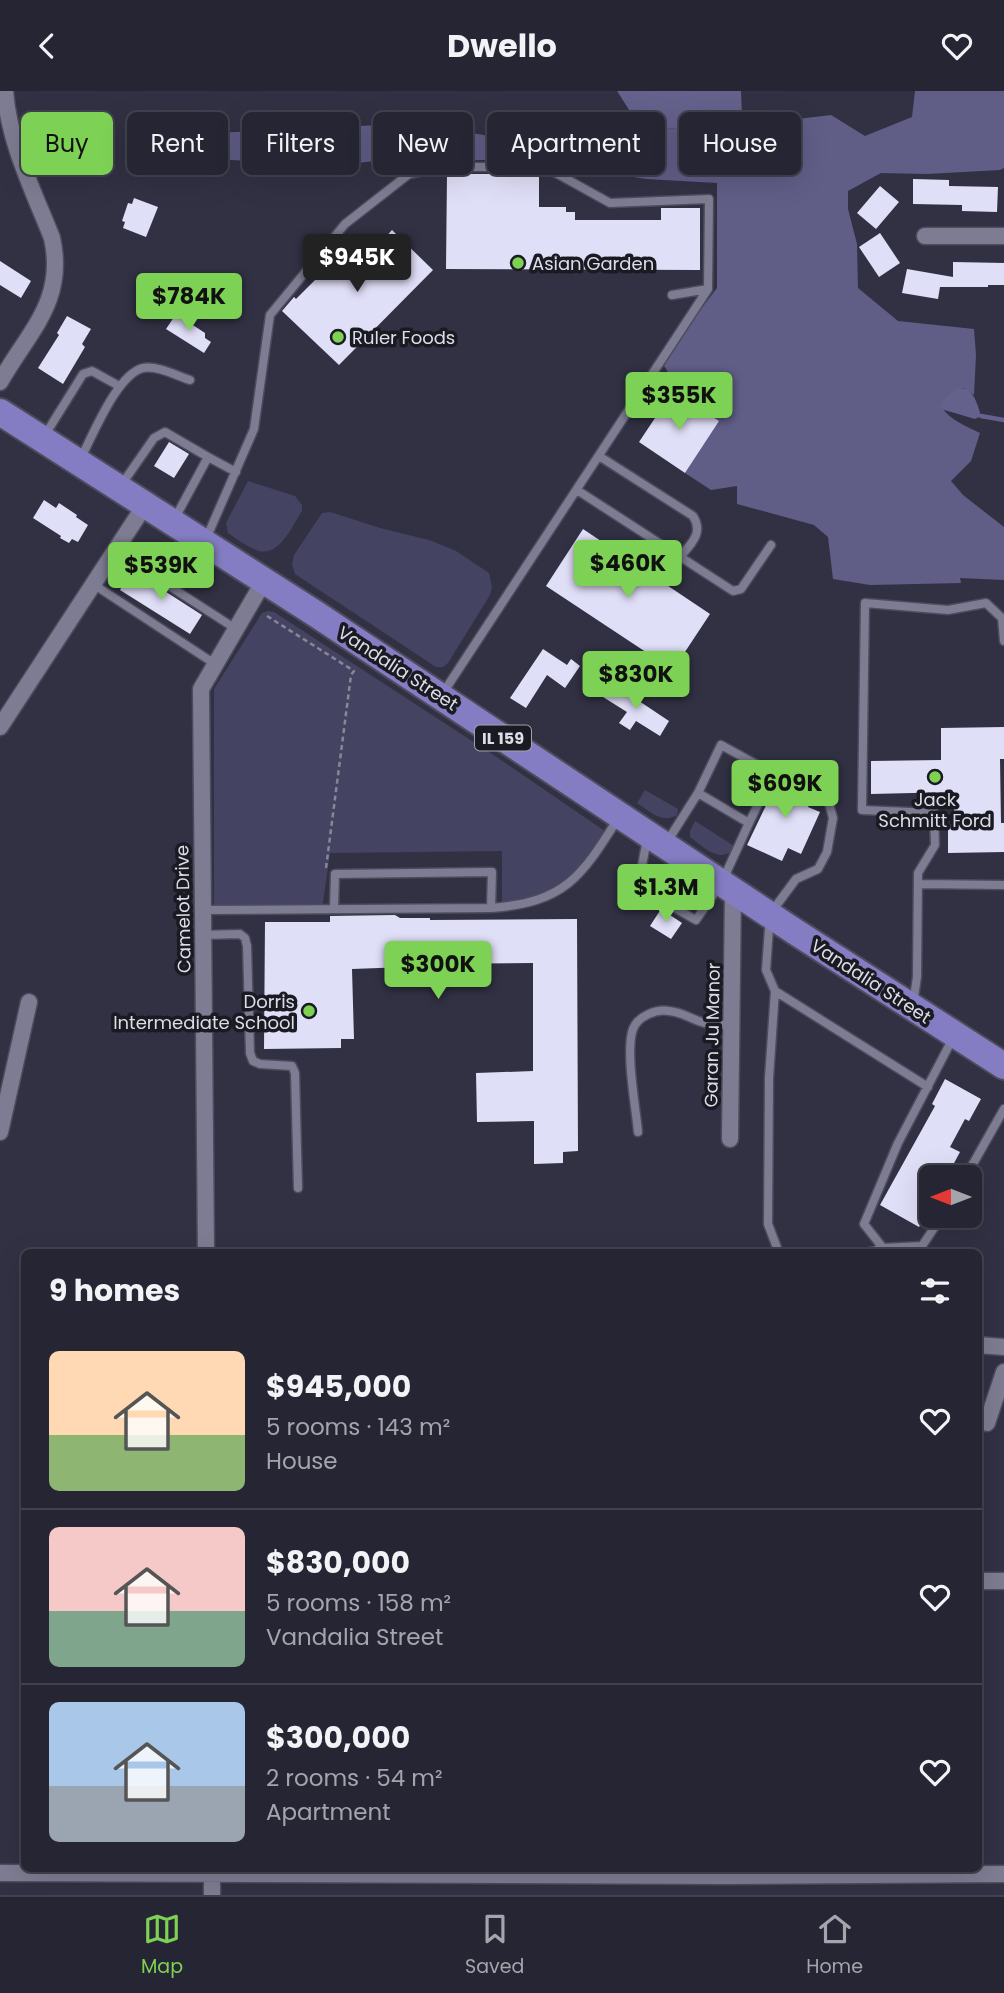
<!DOCTYPE html>
<html lang="en">
<head>
<meta charset="utf-8">
<style>
  body { margin:0; font-family:Poppins,sans-serif; background:#32313f; color:#f1f3f6; height:100vh; display:flex; flex-direction:column; font-size:26px; white-space:nowrap }
  * { box-sizing:border-box; margin:0 }
  p { font-size:23px; color:#a4a5ac }
  .icon { flex:none; width:38px; height:38px; fill:none; stroke:currentColor; stroke-width:2; stroke-linecap:round; stroke-linejoin:round }
  .map { position:relative; flex:1; overflow:hidden }
  .side { position:absolute; left:21px; top:1158px; width:961px; height:623px; display:flex; flex-direction:column; background:#262533; border-radius:10px; box-shadow:0 7px 28px #0002,0 0 0 2px #42424e }
  .side>* { flex:none }
  .hud { position:absolute; left:21px; top:21px; width:962px; height:63px; display:flex; gap:14px }
  .needle { width:46px; rotate:270deg }
  .buttons { position:absolute; left:919px; top:1074px; display:grid; gap:14px }
  .buttons a { display:grid; place-items:center; width:63px; height:63px; border-radius:10px; background:#262533; box-shadow:0 7px 28px #0002,0 0 0 2px #42424e; font-size:35px }
  .price { position:absolute; translate:-50% -60px; padding:0 16px; border-radius:7px; background:#7dd154; color:#111; font-size:23px; line-height:46px; filter:drop-shadow(0 2px 4px #0008) }
  .price::after { content:''; position:absolute; left:50%; top:42px; width:21px; height:16px; margin-left:-10px; background:inherit; clip-path:polygon(0 0,100% 0,50% 100%) }
  .price.current { background:#222; color:#fff }
  ul { padding:0; list-style:none }
  li { display:flex; align-items:center; gap:21px; height:175px; padding:0 28px }
  li+li { border-top:2px solid #42424e }
  li span { display:grid; place-items:center; flex:none; width:196px; height:140px; border-radius:10px; color:#555 }
  li>.icon { margin-inline-start:auto }
  span .icon { width:84px; height:84px; fill:#fffc; stroke-width:1 }
  li b { font-size:30px }
  h2 { display:flex; justify-content:space-between; align-items:center; height:84px; padding:0 28px; font-size:30px }
  .pill { padding:0 24px; border-radius:10px; background:#262533; box-shadow:0 7px 28px #0002,0 0 0 2px #42424e; font-size:24px; line-height:63px }
  .pill.current { background:#7dd154; color:#111 }
  header { display:flex; justify-content:space-between; align-items:center; height:91px; padding:0 28px; background:#262533; font-size:32px; font-weight:700 }
  .menu { display:flex; justify-content:space-around; align-items:center; height:98px; border-top:2px solid #42424e; background:#262533; font-size:19px; color:#a4a5ac }
  .menu a { display:grid; justify-items:center; gap:4px }
  .menu .current { color:#7dd154 }
  .map>svg:first-child { display:block }
  .green { fill:#454362 }
  .forest { fill:#605d87 }
  .water { fill:#64618c }
  .lines { fill:none; stroke-linecap:round; stroke-linejoin:round }
  .stream { stroke:#64618c; stroke-width:4.5 }
  .building { fill:#e0dff8 }
  .service-casing { stroke:#4d4c5c; stroke-width:11 }
  .minor-casing { stroke:#4d4c5c; stroke-width:19 }
  .primary-casing { stroke:#4d4c5c; stroke-width:30 }
  .path { stroke:#888797; stroke-width:2.5; stroke-dasharray:5 3.5; stroke-linecap:butt }
  .service { stroke:#7d7c92; stroke-width:8 }
  .minor { stroke:#7d7c92; stroke-width:16 }
  .primary { stroke:#847dc3; stroke-width:26 }
  .poi-dot { fill:#7dd154; stroke:#1a1a22; stroke-width:2.5 }
  .labels { text-anchor:middle; dominant-baseline:central; stroke-width:7; stroke-linejoin:round; paint-order:stroke }
  .shield { fill:#1a1a22; stroke:#a2a2ad; stroke-width:2 }
  .shield-label { font-size:16px; font-weight:bold; fill:#dddde9 }
  .poi-label { font-size:18px; fill:#dddde9; stroke:#1a1a22; text-anchor:start }
  .street-label { font-size:18px; fill:#dddde9; stroke:#1a1a22 }
</style>
</head>
<body>
<header><svg class="icon" aria-label="back" viewBox="0 0 24 24"><path d="M15 5l-7 7 7 7"/></svg>Dwello<svg class="icon" aria-label="heart" viewBox="0 0 24 24"><path d="M12 20l-8-8c-3-5 5-10 8-4 3-6 11-1 8 4z"/></svg></header>
<div class="map">
<svg width="1004" height="1804" viewBox="0 0 1004 1804">
  <rect width="100%" height="100%" fill="#323144"/>
  <path class="green" d="M248,390L295,405L302,414V420C292,435 279,468 256,459C246,455 237,448 228,442L226,432Z
    M330,421L380,437L429,449L456,460L489,482L492,496L490,504L448,572L443,576H436L295,483L292,473L294,464L322,422Z
    M268,520L274,521L498,667L609,743L561,798L502,816V760L330,762L322,818L214,819V598L262,522Z
    M645,699L678,718L677,724C661,733 650,720 637,712Z
    M695,730L734,755L733,759C719,772 703,756 690,746V740Z"/>
  <path class="forest" d="M915,0H1004V77L1000,79L927,83L881,82L848,100V118L857,153L858,197L898,230L974,238L976,264L974,304L963,297L940,312C945,327 966,335 980,342L971,370L951,390L963,404L1004,436V489L960,487L961,492L870,494L833,488L828,446L814,434L737,413V395L711,399L685,382L718,330L673,300V289L661,270L717,197V92L646,88L580,77L541,67L422,71L385,69L328,75L169,65L175,44L379,34L472,42L535,53L559,41L640,36L649,39L666,37L701,40L719,34L731,36L831,24L865,45L912,26Z"/>
  <path class="water" d="M617,0H741L742,27L731,36L719,34L701,40L666,37L649,40L640,36Z
    M957,297C974,296 977,312 981,325L975,328L941,318L940,312Z"/>
  <g class="lines">
    <path class="stream" d="M981,325L1004,329"/>
  </g>
  <path class="building" d="M447,83H539V116H566V121H575V129H661V117H700V179L446,178Z
    M913,88L949,89V95L998,96L997,121L962,120V114L913,113Z
    M880,95L899,111L876,138L857,122Z
    M134,107L158,116L146,146L123,137L125,131L122,130L128,112L132,113Z
    M392,139L433,179L339,274L282,220L294,206L296,208L339,165L343,169L365,147L371,153L377,146L382,150Z
    M880,142L900,172L879,186L859,156Z
    M0,170L31,190L21,207L0,194Z
    M953,171L1004,172V194H988V196H940L938,208L902,202L907,178L953,186Z
    M176,223L205,242V247L211,251L204,262L166,238Z
    M67,225L91,238L82,253L85,256L63,293L38,277L59,244L57,242Z
    M673,300L719,330L685,382L639,351Z
    M169,351L189,363L174,387L154,375Z
    M44,409L56,417L59,412L77,424L76,426L88,434L78,451L72,448L69,452L60,447L61,445L33,427Z
    M583,438L710,523L673,579L546,495Z
    M132,479L202,524L190,543L120,499Z
    M543,558L567,574L571,568L580,575L565,597L547,584L526,617L510,607Z
    M612,592L669,630L660,645L636,630L630,639L619,632L627,621L603,606Z
    M1004,636V668H1000L1001,732H1004V761L948,762V733H954V701L871,703V670L941,669V637Z
    M780,685L815,700L808,716L820,721L801,763L788,757L782,770L747,754Z
    M661,818L682,832L671,848L650,835Z
    M395,824L400,827H430V829L577,828L578,1060L563,1061V1072L534,1073V1030L477,1031L476,982L533,980V872L422,873V881H406V876L352,878L354,948H341V957L264,958L265,831H330V825Z
    M945,988L981,1008L969,1030L965,1028L950,1056L960,1061L946,1087H931V1114L919,1136L880,1114L935,1015L932,1013Z"/>
  <g class="lines">
    <g class="service-casing">
      <path id="service" d="M45,344L83,283L92,280L119,295
        M599,365L693,425C704,442 691,453 680,466
        M208,366L236,381
        M80,369C92,346 117,283 143,277C157,274 177,285 190,289
        M122,393L154,347L165,341L208,366L174,429
        M577,399L733,500L741,498L771,454
        M206,448L254,338L270,224L345,133L409,83L443,76H545L610,112L709,108L708,198L672,204
        M115,460L236,538
        M93,493L215,573
        M443,602L708,198
        M749,732L776,676
        M647,748L638,796L696,829L722,791L749,732L698,702
        M667,751L698,702L721,654L765,678L776,676L812,688L826,702L833,727L827,761L818,778L796,788L770,823L766,879L775,900L928,996
        M918,793L1004,794
        M334,818L335,783L492,781L491,817
        M202,819L491,817C566,811 581,786 619,726
        M202,844L240,843L245,847L247,855L250,962L253,970L260,973L292,975L295,982L298,1097
        M775,900L769,987L768,1133L779,1162
        M913,913L917,886L918,782L935,754L934,722L862,719L865,512L948,519L986,512L1002,527L1004,550
        M638,1041C636,1018 625,959 633,938C638,925 656,918 669,920C683,921 692,929 705,932C713,935 723,933 732,934
        M965,1087L1004,1018
        M942,1125L922,1155L883,1157L864,1133L898,1052L953,947
        M866,1162L883,1157"/>
    </g>
    <g class="minor-casing">
      <path id="minor" d="M925,145H1004
        M0,291C29,240 66,210 52,147C33,99 9,52 5,0
        M0,636L145,414
        M0,1041L29,911
        M730,1048L733,798
        M206,1162L201,598L264,490
        M978,1254L1004,1256
        M987,1332L1004,1281
        M978,1490H1004
        M212,1778V1804
        M0,1782L726,1785L1004,1783"/>
    </g>
    <g class="primary-casing">
      <path id="primary" d="M0,321L316,523L791,838L1004,975"/>
    </g>
    <path class="path" d="M267,525L354,580L351,584L326,777"/>
    <use href="#service" class="service"/>
    <use href="#minor" class="minor"/>
    <use href="#primary" class="primary"/>
  </g>
  <g class="poi-dot">
    <circle cx="518" cy="172" r="7"/>
    <circle cx="338" cy="246" r="7"/>
    <circle cx="935" cy="686" r="7"/>
    <circle cx="309" cy="920" r="7"/>
  </g>
  <g class="labels">
    <rect class="shield" x="475" y="634.5" width="56" height="25" rx="5"/>
    <g class="shield-label">
      <text x="503" y="647">IL 159</text>
    </g>
    <g class="poi-label">
      <text x="532" y="172">Asian Garden</text>
      <text x="352" y="246">Ruler Foods</text>
      <text x="935" y="708" text-anchor="middle">Jack<tspan x="935" dy="21">Schmitt Ford</tspan></text>
      <text x="295" y="910" text-anchor="end">Dorris<tspan x="295" dy="21">Intermediate School</tspan></text>
    </g>
    <g class="street-label">
      <text transform="translate(398 577) rotate(33)">Vandalia Street</text>
      <text transform="translate(183 818) rotate(-91)">Camelot Drive</text>
      <text transform="translate(871 890) rotate(33)">Vandalia Street</text>
      <text transform="translate(712 944) rotate(-89)">Garan Ju Manor</text>
    </g>
  </g>
</svg>
<div class="buttons">
<a><svg class="needle" viewBox="-14 -14 28 28"><path d="M0-13l5 13h-10z" fill="#e53935"/><path d="M0 13l5-13h-10z" fill="#a4a5ac"/></svg></a>
</div>
<b class="price current" style="left:357px;top:203px">$945K</b>
<b class="price" style="left:189px;top:242px">$784K</b>
<b class="price" style="left:679px;top:341px">$355K</b>
<b class="price" style="left:628px;top:509px">$460K</b>
<b class="price" style="left:161px;top:511px">$539K</b>
<b class="price" style="left:636px;top:620px">$830K</b>
<b class="price" style="left:785px;top:729px">$609K</b>
<b class="price" style="left:666px;top:833px">$1.3M</b>
<b class="price" style="left:438px;top:910px">$300K</b>
<div class="hud">
<a class="pill current">Buy</a>
<a class="pill">Rent</a>
<a class="pill">Filters</a>
<a class="pill">New</a>
<a class="pill">Apartment</a>
<a class="pill">House</a>
</div>
<section class="side">
<h2>9 homes<svg class="icon" aria-label="filters" viewBox="0 0 24 24"><path d="M4 7h16M4 17h16"/><circle cx="9" cy="7" r="2"/><circle cx="15" cy="17" r="2"/></svg></h2>
<ul>
<li><span style="background:linear-gradient(#ffd9b3 60%,#8fb573 0)"><svg class="icon" aria-label="home" viewBox="0 0 24 24"><path d="M3 11l9-7 9 7M6 9v11h12V9"/></svg></span><div><b>$945,000</b><p>5 rooms · 143 m²</p><p>House</p></div><svg class="icon" aria-label="heart" viewBox="0 0 24 24"><path d="M12 20l-8-8c-3-5 5-10 8-4 3-6 11-1 8 4z"/></svg></li>
<li><span style="background:linear-gradient(#f6c9c9 60%,#7fa58c 0)"><svg class="icon" aria-label="home" viewBox="0 0 24 24"><path d="M3 11l9-7 9 7M6 9v11h12V9"/></svg></span><div><b>$830,000</b><p>5 rooms · 158 m²</p><p>Vandalia Street</p></div><svg class="icon" aria-label="heart" viewBox="0 0 24 24"><path d="M12 20l-8-8c-3-5 5-10 8-4 3-6 11-1 8 4z"/></svg></li>
<li><span style="background:linear-gradient(#a9c7e8 60%,#9aa5b1 0)"><svg class="icon" aria-label="home" viewBox="0 0 24 24"><path d="M3 11l9-7 9 7M6 9v11h12V9"/></svg></span><div><b>$300,000</b><p>2 rooms · 54 m²</p><p>Apartment</p></div><svg class="icon" aria-label="heart" viewBox="0 0 24 24"><path d="M12 20l-8-8c-3-5 5-10 8-4 3-6 11-1 8 4z"/></svg></li>
</ul>
</section>
</div>
<nav class="menu">
<a class="current"><svg class="icon" aria-label="map" viewBox="0 0 24 24"><path d="M3 6l6-2 6 2 6-2v14l-6 2-6-2-6 2zM9 4v14M15 6v14"/></svg>Map</a>
<a><svg class="icon" aria-label="saved" viewBox="0 0 24 24"><path d="M7 4h10v16l-5-4-5 4z"/></svg>Saved</a>
<a><svg class="icon" aria-label="home" viewBox="0 0 24 24"><path d="M3 11l9-7 9 7M6 9v11h12V9"/></svg>Home</a>
</nav>
</body>
</html>
